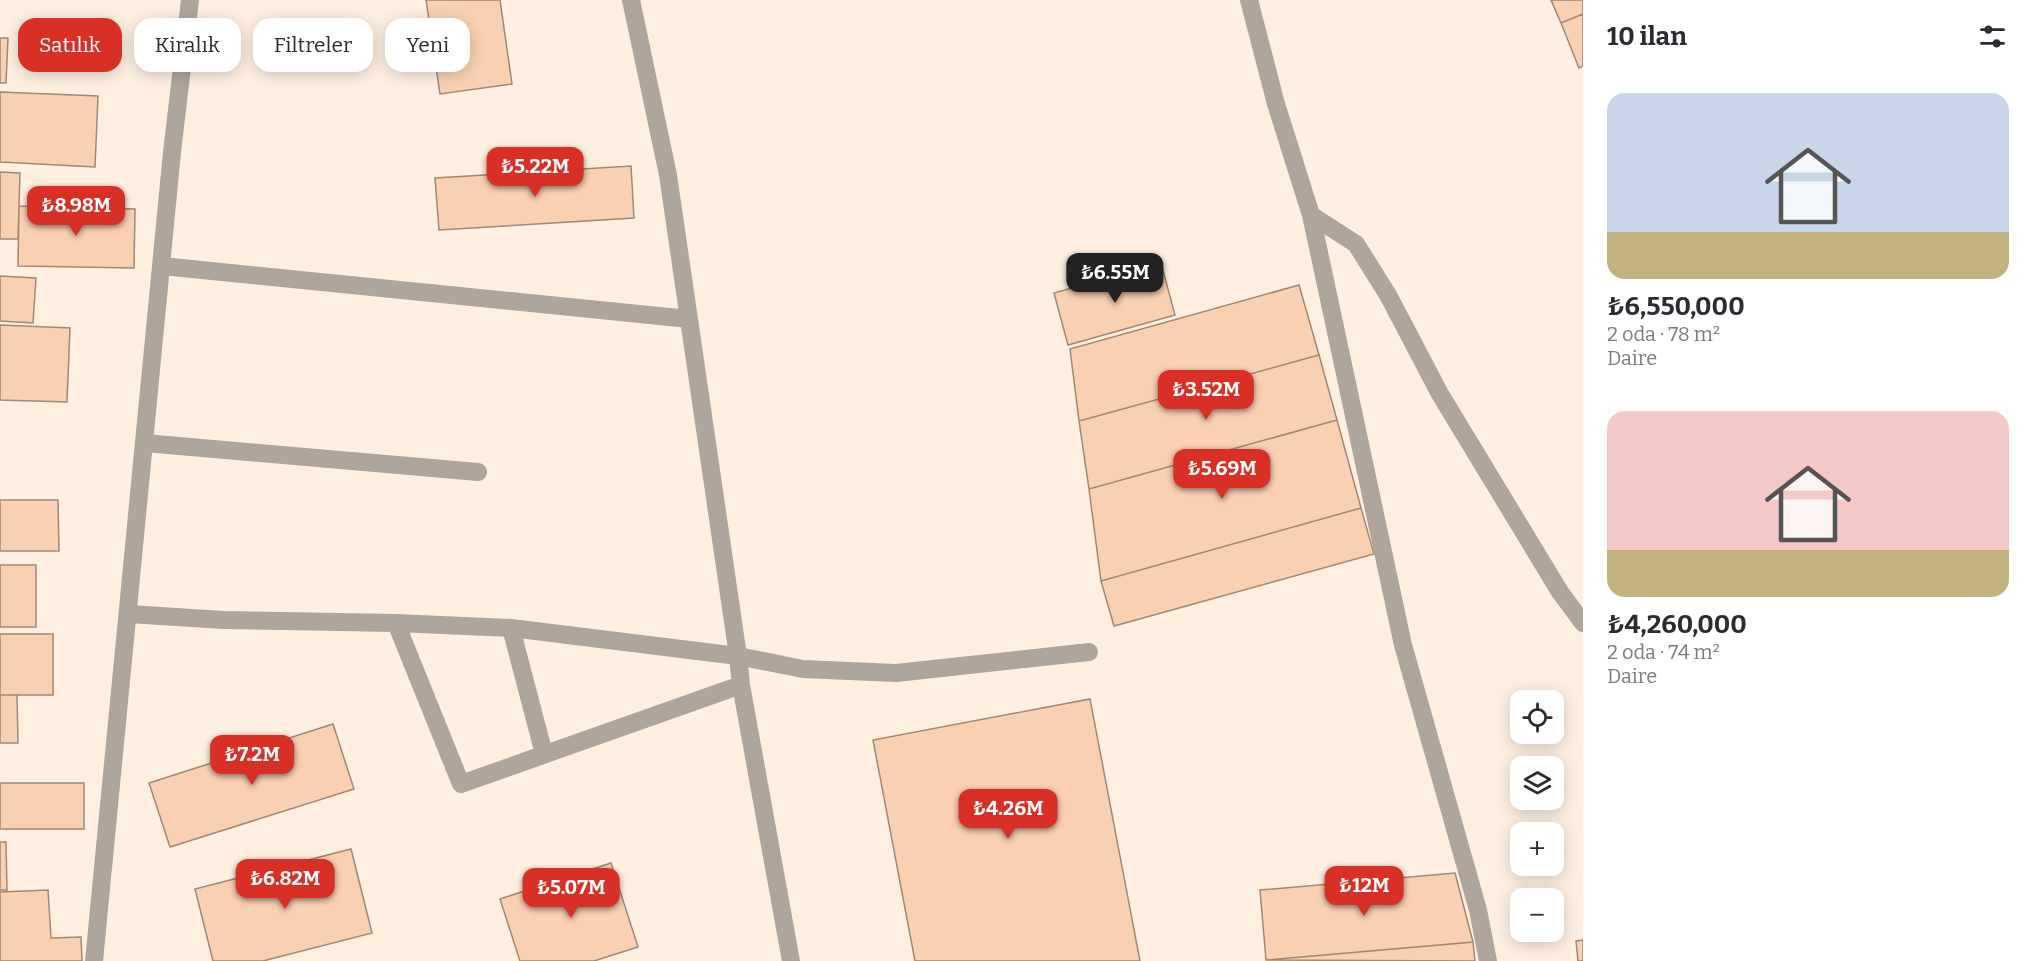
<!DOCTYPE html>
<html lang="tr">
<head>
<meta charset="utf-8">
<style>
  body { margin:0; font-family:Bitter,serif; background:#f7f7f7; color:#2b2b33; height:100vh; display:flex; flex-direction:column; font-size:22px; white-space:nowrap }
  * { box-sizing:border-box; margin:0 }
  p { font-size:20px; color:#7c7c81 }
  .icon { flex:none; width:33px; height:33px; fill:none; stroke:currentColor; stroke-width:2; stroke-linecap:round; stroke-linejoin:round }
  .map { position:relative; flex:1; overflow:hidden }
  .panel { display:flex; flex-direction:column; background:#fff; width:450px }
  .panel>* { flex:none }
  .hud { position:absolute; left:18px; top:18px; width:570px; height:54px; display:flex; gap:12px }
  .fabs { position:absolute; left:1510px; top:690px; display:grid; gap:12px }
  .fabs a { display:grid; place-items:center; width:54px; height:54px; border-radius:12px; background:#fff; box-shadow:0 3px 15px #0003; font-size:30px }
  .price { position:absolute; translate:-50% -51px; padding:0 14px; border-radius:12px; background:#d93025; color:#fff; font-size:20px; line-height:39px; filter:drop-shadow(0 2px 3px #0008) }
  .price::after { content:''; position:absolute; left:50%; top:36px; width:18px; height:14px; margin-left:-9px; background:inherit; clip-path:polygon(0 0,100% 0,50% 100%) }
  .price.current { background:#222; color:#fff }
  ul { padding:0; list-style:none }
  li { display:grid; align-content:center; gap:12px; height:318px; padding:0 24px }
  li span { display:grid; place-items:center; height:186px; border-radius:18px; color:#555 }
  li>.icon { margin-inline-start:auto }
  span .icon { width:108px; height:108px; fill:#fffc; stroke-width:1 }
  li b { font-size:26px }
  h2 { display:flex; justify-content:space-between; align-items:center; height:72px; padding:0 24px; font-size:26px }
  .chip { padding:0 21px; border-radius:18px; background:#fff; box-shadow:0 3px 15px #0003; font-size:21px; line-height:54px }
  .chip.current { background:#d93025; color:#fff }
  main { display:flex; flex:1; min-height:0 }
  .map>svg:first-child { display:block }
  .building { fill:#f9d0b2; stroke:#a18875; stroke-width:1.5 }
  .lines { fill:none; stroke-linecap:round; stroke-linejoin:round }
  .minor { stroke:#afa59b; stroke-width:18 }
</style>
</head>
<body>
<main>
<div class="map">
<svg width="1583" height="961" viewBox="0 0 1583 961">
  <rect width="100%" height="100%" fill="#feefe1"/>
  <path class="building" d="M426,0H500L512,84L440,94Z
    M1551,0H1583V14L1561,23Z
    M1583,14V66L1579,68L1561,23Z
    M0,38H8L6,83H0Z
    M0,92L98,96L95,167L0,162Z
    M631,166L634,218L439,230L435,178Z
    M0,172L20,173L18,239H0Z
    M19,206L135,209L134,268L18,266Z
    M1161,263L1175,315L1068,345L1054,293Z
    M0,276L36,278L33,323L0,321Z
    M1299,285L1319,355L1079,421L1070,349Z
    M0,325L70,328L67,402L0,400Z
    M1319,355L1337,420L1089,489L1079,421Z
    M1337,420L1361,508L1101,581L1089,489Z
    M0,500H58L59,551H0Z
    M1361,508L1374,554L1114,626L1101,581Z
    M0,565H36V627H0Z
    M0,634H53V695H0Z
    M0,695H17L18,743H0Z
    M1090,699L1140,961H915L873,740Z
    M333,724L354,789L170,847L149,783Z
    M0,783H84V829H0Z
    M0,842H6L7,890H0Z
    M351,849L372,933L263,961H213L195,889Z
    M611,863L638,947L594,961H520L500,899Z
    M1455,873L1473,942L1266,960L1260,890Z
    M48,890L51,938L81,937L82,961H0V892Z
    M1583,940V961H1578L1576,941Z
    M1473,942L1475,961L1266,960Z"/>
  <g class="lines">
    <path class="minor" d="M1249,0L1276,104L1311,215
      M162,266L689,319
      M145,443L478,472
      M129,614L224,620L396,623L511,628L738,656L668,175L631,0
      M396,623L461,784L741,685
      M511,628L544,754
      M94,961L172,152L190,0
      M791,961L741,685L738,656L803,669L896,673L1089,652
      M1488,961L1478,910L1403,645L1311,215L1356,244L1388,295L1440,394L1560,592L1583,623"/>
  </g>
</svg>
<div class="fabs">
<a><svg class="icon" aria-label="locate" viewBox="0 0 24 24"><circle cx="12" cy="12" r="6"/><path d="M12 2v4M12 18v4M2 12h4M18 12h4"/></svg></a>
<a><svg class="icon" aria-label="layers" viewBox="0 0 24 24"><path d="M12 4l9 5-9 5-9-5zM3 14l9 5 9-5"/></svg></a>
<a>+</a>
<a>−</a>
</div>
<b class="price" style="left:535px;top:198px">₺5.22M</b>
<b class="price" style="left:76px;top:237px">₺8.98M</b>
<b class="price current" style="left:1115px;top:304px">₺6.55M</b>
<b class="price" style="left:1206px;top:421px">₺3.52M</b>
<b class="price" style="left:1222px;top:500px">₺5.69M</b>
<b class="price" style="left:252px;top:786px">₺7.2M</b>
<b class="price" style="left:1008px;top:840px">₺4.26M</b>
<b class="price" style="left:285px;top:910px">₺6.82M</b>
<b class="price" style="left:1364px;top:917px">₺12M</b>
<b class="price" style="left:571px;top:919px">₺5.07M</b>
<div class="hud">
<a class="chip current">Satılık</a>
<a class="chip">Kiralık</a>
<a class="chip">Filtreler</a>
<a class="chip">Yeni</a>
</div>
</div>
<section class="panel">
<h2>10 ilan<svg class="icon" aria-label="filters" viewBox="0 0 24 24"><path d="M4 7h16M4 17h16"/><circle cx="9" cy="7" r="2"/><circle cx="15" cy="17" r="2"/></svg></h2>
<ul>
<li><span style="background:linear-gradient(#c9d6e8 75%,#c2b280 0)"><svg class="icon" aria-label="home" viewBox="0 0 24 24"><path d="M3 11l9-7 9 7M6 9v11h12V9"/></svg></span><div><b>₺6,550,000</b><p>2 oda · 78 m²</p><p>Daire</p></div></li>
<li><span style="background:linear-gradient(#f6c9c9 75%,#c2b280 0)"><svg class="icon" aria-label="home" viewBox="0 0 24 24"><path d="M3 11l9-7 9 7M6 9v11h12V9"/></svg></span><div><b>₺4,260,000</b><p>2 oda · 74 m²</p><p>Daire</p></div></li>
</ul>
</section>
</main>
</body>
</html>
